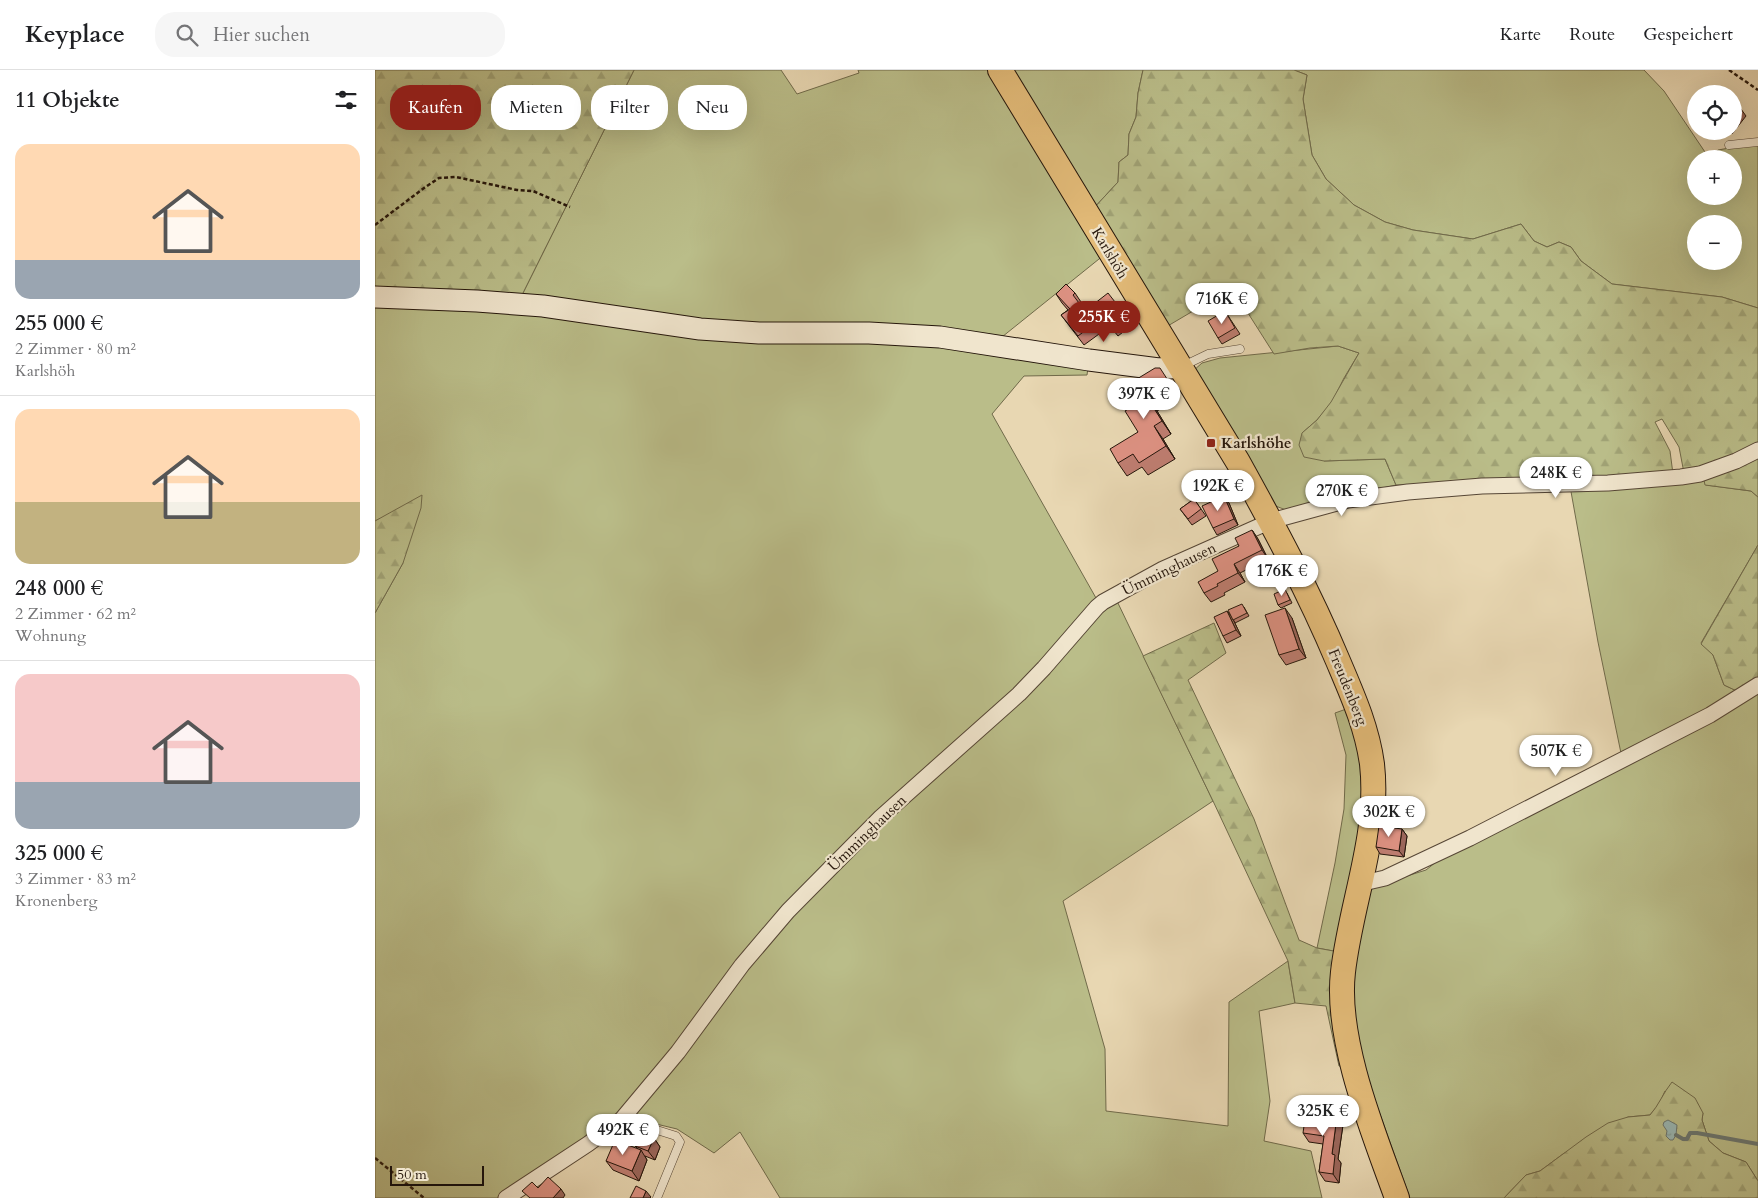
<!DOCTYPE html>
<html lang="de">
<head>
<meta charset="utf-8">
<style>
  body { margin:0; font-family:Cardo,serif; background:#f6f6f6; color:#202124; height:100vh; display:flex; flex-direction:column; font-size:19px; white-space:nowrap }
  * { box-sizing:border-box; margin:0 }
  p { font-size:16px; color:#757577 }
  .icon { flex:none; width:28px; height:28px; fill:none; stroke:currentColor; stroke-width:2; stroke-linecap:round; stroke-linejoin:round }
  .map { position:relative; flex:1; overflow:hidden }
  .side { display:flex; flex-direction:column; background:#fff; width:375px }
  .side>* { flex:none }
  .top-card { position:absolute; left:15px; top:15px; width:475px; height:45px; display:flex; gap:10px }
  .tools { position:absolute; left:1312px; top:15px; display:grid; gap:10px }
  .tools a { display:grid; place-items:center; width:55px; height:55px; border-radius:50%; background:#fff; box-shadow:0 5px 20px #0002; font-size:25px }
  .scale { position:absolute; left:15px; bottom:12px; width:94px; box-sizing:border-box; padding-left:5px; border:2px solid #25160b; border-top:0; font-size:14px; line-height:18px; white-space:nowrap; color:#25160b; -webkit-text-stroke:4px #f0e5cd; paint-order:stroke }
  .price { position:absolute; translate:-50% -42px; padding:0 11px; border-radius:18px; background:#fff; color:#222; font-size:16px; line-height:32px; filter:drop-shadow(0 1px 2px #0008) }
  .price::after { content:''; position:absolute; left:50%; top:30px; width:15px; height:11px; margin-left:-8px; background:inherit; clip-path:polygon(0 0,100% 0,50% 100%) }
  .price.current { background:#8f2418; color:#fff }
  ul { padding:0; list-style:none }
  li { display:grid; align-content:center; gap:10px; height:265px; padding:0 15px }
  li+li { border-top:1px solid #e0e0e0 }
  li span { display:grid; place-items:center; height:155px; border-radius:15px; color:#555 }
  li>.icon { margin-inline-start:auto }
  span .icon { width:90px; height:90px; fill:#fffc; stroke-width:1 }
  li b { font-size:21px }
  h2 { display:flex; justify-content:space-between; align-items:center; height:60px; padding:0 15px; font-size:21px }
  .tag { padding:0 18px; border-radius:20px; background:#fff; box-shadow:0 5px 20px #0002; font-size:18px; line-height:45px }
  .tag.current { background:#8f2418; color:#fff }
  header { display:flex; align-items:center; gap:30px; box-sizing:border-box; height:70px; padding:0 25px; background:#fff; border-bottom:1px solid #e0e0e0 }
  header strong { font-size:24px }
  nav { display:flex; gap:28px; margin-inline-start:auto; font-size:18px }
  .search { width:350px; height:45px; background:#f6f6f6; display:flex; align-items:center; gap:12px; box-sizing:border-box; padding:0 18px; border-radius:20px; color:#757577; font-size:19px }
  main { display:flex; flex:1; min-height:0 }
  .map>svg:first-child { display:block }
  .green { fill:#babd89; stroke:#706a4a; fill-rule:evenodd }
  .forest { fill:url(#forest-firs); stroke:#706a4a }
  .water { fill:url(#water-ripples); stroke:#6b7771 }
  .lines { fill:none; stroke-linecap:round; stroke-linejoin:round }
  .stream { stroke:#6b7771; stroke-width:4 }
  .lane-casing { stroke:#564635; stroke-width:9 }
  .street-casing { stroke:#564635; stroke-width:17 }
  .secondary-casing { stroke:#25160b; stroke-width:23 }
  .primary-casing { stroke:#25160b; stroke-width:26 }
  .path { stroke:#25160b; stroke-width:2.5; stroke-dasharray:4 2.5; stroke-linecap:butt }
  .lane { stroke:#f0e5cd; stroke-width:8 }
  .street { stroke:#f0e5cd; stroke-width:15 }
  .secondary { stroke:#f0e5cd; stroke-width:21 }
  .primary { stroke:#e4bc79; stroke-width:24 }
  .wall { fill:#be7d70; stroke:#25160b }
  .shaded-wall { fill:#9b665b; stroke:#25160b }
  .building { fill:#dd9182; stroke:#25160b }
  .poi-dot { fill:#8f2418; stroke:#f0e5cd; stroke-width:2 }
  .labels { text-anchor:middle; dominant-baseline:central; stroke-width:4.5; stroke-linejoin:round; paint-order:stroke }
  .street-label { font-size:15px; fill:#25160b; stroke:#f0e5cd }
  .poi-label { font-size:15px; font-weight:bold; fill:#25160b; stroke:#f0e5cd; text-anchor:start }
</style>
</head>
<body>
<header>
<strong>Keyplace</strong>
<div class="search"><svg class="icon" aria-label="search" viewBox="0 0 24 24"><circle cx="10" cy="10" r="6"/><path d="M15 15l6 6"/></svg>Hier suchen</div>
<nav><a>Karte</a><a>Route</a><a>Gespeichert</a></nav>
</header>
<main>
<section class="side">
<h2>11 Objekte<svg class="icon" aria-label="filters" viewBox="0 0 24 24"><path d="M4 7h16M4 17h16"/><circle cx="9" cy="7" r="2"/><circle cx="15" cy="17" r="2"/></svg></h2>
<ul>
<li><span style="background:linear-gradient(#ffd9b3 75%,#9aa5b1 0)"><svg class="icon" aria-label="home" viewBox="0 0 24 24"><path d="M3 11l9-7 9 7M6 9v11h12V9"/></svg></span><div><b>255 000 €</b><p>2 Zimmer · 80 m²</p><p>Karlshöh</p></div></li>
<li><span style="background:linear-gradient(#ffd9b3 60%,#c2b280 0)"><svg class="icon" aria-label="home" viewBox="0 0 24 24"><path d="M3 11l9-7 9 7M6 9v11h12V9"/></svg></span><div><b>248 000 €</b><p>2 Zimmer · 62 m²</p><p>Wohnung</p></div></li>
<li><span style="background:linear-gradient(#f6c9c9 70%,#9aa5b1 0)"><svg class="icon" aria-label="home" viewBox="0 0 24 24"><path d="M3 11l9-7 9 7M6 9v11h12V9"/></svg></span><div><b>325 000 €</b><p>3 Zimmer · 83 m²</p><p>Kronenberg</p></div></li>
</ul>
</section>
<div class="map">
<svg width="1383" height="1128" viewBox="0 0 1383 1128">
  <defs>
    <pattern id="forest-firs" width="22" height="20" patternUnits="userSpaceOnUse" patternTransform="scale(1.25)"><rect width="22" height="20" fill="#babd89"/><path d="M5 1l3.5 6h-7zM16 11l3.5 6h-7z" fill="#a0a275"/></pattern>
    <pattern id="water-ripples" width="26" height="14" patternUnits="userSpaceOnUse" patternTransform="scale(1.25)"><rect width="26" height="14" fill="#99b8b5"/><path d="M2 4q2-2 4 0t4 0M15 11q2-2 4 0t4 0" fill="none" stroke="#849d9a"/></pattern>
  </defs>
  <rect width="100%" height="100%" fill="#e8d7b2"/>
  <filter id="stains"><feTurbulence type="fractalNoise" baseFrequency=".004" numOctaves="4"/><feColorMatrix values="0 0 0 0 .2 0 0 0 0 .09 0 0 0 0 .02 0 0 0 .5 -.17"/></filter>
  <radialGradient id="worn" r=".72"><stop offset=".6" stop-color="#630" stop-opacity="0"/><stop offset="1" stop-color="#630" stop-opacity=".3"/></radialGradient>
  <path class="green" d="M259,0H406L422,24L484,3L483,0H615L729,185L622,271L384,261L145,229Z
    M632,0H768L763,23L761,47L754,64L753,85L744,92L743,112L718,139Z
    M919,0H1269L1289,21L1334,88L1343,80L1383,73V238L1347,227L1237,214L1206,191L1196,177L1184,172L1172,177L1159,171L1146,154L1098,169L1038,160L1010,152L979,135L951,109L937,85L928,29L932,5ZM1321,89H1359V126H1321ZM1321,154H1359V191H1321Z
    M0,229L449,263L714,290L712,305L649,306L617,344L721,528L741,529L838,731L688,831L730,979L731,1041L853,1056L854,932L913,891L920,933L884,941L895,1031L889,1071L936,1081L947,1128H405L365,1062L339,1083L302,1059L252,1047L131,1128H0V543L28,493L11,446L0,451Z
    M963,276L984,283L969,308L957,332L942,350L927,363L949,391L1010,389L1021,415L911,440L898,435L818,301L827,293L845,288Z
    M1328,405L1331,415L1376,421L1383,427V475L1326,573L1338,585L1349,615L1364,622L1247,688L1223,572L1195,416Z
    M1383,619V1111L1371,1092L1348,1083L1334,1071L1327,1050L1328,1043L1290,1021L1284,1034L1275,1045L1253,1047L1188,1084L1165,1101L1151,1105L1129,1128H1035L987,994L977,945L975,908L991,823L997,817L1051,800L1061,792Z
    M977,637L992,722L964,882L942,878L960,793L969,739L971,685L960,643Z"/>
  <path class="forest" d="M0,0H259L145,229L0,220Z
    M768,0H919L932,5L928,29L937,85L951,109L979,135L1010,152L1038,160L1098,169L1146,154L1159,171L1172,177L1184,172L1196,177L1206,191L1237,214L1347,227L1383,238V427L1376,421L1330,415L1327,401L1309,403L1304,377L1287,349L1280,352L1295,381L1298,404L1251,408L1021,415L1010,389L949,391L929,387L924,375L927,363L942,350L956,332L984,283L963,276L935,278L899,284L857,218L791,257L718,139L743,112L744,92L753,85L754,64L761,47L763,23Z
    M47,425L46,438L28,493L0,543V451Z
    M1383,475V608L1364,622L1349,615L1338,585L1326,574Z
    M839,553L851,583L813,610L879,749L924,870L942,878L964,882L970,997L964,996L951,936L920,933L913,891L838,731L768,586Z
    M1297,1012L1320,1028L1328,1043L1327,1050L1334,1071L1348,1083L1371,1092L1383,1111V1128H1129L1151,1105L1165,1101L1211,1067L1233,1053L1253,1047L1275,1045C1284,1035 1288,1023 1297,1012Z"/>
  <path class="water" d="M1293,1050L1302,1055L1301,1065L1298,1070H1295L1291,1066L1292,1061L1288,1055L1289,1052Z"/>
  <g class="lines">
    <path class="stream" d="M1301,1065L1308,1069H1312L1315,1063H1322L1383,1074"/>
    <g class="lane-casing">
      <path id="lane" d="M1354,75L1383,72
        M808,296L833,284L865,279
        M247,1049L301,1066L305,1072L282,1128"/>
    </g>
    <g class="street-casing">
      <path id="street" d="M984,814L1010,808L1095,768L1335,645L1383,615
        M131,1128L213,1074L247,1049L303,982L367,895L413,841L506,747L644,624L669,598L722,537L728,532L788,499L896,451L973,430L1033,422L1107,416L1233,413L1306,407L1325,404L1361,391L1383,380"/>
    </g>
    <g class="secondary-casing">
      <path id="secondary" d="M0,227L102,231L168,236L325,259L384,263H494L565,267L714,290L784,299L805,297"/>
    </g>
    <g class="primary-casing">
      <path id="primary" d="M625,0L863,392C899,457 934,522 963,591C977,624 992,657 997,694C1005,765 976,832 968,902C960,970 999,1064 1022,1128"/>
    </g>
    <path class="path" d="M1354,0L1383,20
      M0,155L49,118L64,108L81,107L142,120L158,121L195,137
      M0,1088L49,1128"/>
    <use href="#lane" class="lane"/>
    <use href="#street" class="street"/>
    <use href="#secondary" class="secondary"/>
    <use href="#primary" class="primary"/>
  </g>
  <path class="wall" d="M700,223L706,232L704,234L710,241L751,246L757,255L743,266L735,256L709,275L686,245L693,240L687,233L681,224Z
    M850,241L865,264L847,274L843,268Z
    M794,311L804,328L782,341L796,364L788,369L800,389L773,405L767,397L752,406L743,393L763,362L768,330Z
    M819,429L831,446L817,455L805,439Z
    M854,433L863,455L842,465L838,458Z
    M877,460L883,469L893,489L865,503L870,512L849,523L850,525L836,532L829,523L843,501Z
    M912,523L917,533L906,538L903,535Z
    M869,537L874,546L860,553L858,550Z
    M852,541L857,547L866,566L852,573L848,566Z
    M917,548L931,588L911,595L904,585Z
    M1027,759L1032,766L1029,787L1005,784L1001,777Z
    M968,1055L963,1089L966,1093L964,1113L950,1111L944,1102L948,1074L934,1072L928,1063Z
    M279,1068L285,1077L280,1090L270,1086L272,1090L264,1111L238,1100L231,1091L263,1079L260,1076Z"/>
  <path class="shaded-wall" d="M1366,39L1371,46L1357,64L1355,61H1359V49Z
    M773,329L782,341L796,364L787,351Z
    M779,356L788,369L800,389L791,376Z
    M849,426L854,433L863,455L859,449Z
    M877,460L883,469L893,489L887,480Z
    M859,494L865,503L870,512L863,503Z
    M910,538L917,548L931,588L924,579Z
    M852,541L857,547L866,566L861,560Z
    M1027,759L1032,766L1029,787L1024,781Z
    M962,1046L968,1055L963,1089L966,1093L964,1113L958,1104L957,1084Z
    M279,1068L285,1077L280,1090L273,1081Z
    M266,1080L272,1090L264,1111L257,1101Z
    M186,1119L190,1125L188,1128H178Z
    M271,1121L276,1127L275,1128H268Z"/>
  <path class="building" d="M1359,34L1366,39L1359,49Z
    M691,214L700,223L698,225L710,241L733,223L751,246L736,257L728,247L703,266L686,245L695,239L681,224Z
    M850,241L860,258L843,268L833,251Z
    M780,298H785L796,315L773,329L787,351L779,356L791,376L764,393L758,384L743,393L735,379L763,362L750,341L768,330L757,312Z
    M849,426L859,449L838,458L827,436Z
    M819,429L826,439L813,449L805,439Z
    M877,460L887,480L859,494L863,503L842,514L843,516L829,523L823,512L843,501L837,489L864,476L860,468Z
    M910,519L915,530L903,535L899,524Z
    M867,534L872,543L858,550L853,540Z
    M910,538L924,579L904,585L890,545Z
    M852,541L861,560L848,566L839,547Z
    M1004,756L1027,759L1024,781L1001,777Z
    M931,1042L962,1046L957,1084L960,1085L958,1104L944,1102L949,1066L928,1063Z
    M266,1063L279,1068L273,1081L260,1076Z
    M240,1070L266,1080L257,1101L231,1091Z
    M173,1107L186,1119L178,1128H155L147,1121L157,1112L163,1118Z
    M261,1116L271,1121L268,1128H255Z"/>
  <rect class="poi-dot" x="831" y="368" width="10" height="10" rx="2.5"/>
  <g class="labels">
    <g class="street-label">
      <text transform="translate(735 183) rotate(59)">Karlshöh</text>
      <text transform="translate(794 499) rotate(-26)">Ümminghausen</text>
      <text transform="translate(973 617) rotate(68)">Freudenberg</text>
      <text transform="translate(492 763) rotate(-44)">Ümminghausen</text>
    </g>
    <g class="poi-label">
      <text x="846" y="373">Karlshöhe</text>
    </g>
  </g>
  <rect width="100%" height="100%" filter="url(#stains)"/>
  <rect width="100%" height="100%" fill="url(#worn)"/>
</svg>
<div class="tools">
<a><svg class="icon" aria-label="locate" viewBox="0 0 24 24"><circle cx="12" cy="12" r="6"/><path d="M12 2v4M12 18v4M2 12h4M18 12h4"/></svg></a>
<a>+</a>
<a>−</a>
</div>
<div class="scale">50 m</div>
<b class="price" style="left:847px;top:255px">716K €</b>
<b class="price current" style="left:729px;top:273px">255K €</b>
<b class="price" style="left:769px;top:350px">397K €</b>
<b class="price" style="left:1181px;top:429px">248K €</b>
<b class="price" style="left:843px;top:442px">192K €</b>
<b class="price" style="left:967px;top:447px">270K €</b>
<b class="price" style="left:907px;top:527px">176K €</b>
<b class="price" style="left:1181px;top:707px">507K €</b>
<b class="price" style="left:1014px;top:768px">302K €</b>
<b class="price" style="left:948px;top:1067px">325K €</b>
<b class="price" style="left:248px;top:1086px">492K €</b>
<div class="top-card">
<a class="tag current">Kaufen</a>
<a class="tag">Mieten</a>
<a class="tag">Filter</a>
<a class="tag">Neu</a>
</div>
</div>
</main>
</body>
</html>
